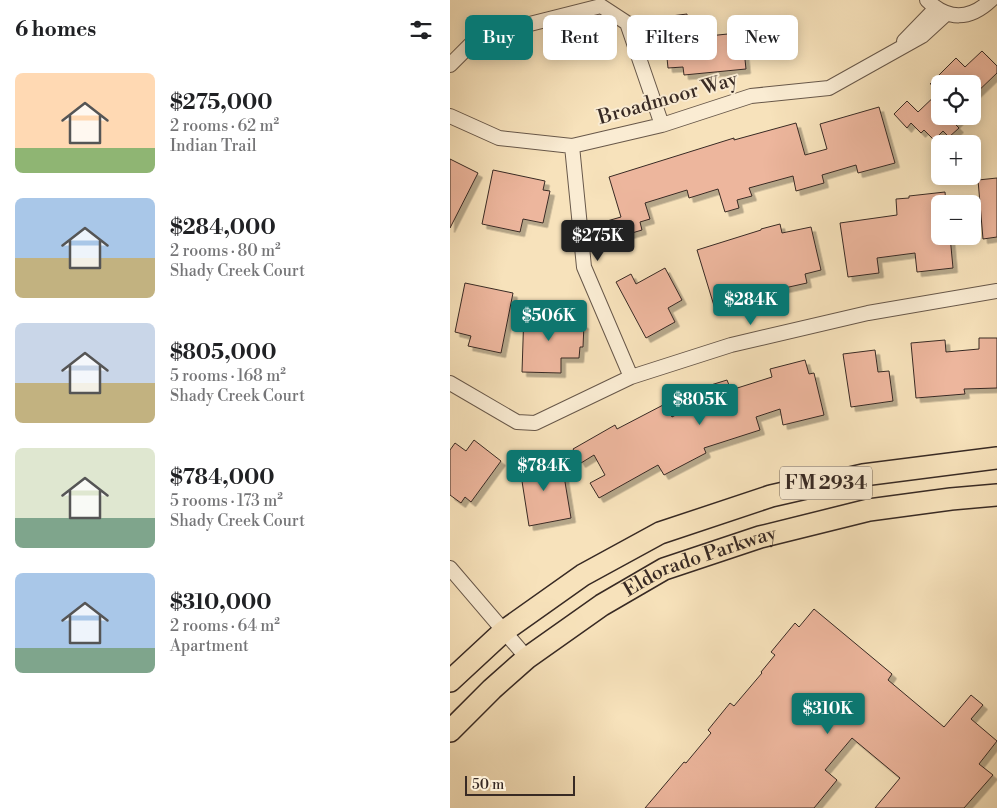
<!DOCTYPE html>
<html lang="en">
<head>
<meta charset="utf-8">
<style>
  body { margin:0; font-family:"Libre Bodoni",serif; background:#f2f2f2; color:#202124; height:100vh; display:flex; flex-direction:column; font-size:19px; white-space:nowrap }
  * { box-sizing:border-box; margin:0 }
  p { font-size:16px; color:#757577 }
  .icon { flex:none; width:28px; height:28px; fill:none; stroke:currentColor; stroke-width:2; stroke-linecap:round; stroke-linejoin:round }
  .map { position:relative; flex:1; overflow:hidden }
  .sheet { display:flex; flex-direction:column; background:#fff; width:450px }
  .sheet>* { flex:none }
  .banner { position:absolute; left:15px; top:15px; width:456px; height:45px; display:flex; gap:10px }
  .tools { position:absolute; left:481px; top:75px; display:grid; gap:10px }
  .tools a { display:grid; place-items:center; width:50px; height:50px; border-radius:8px; background:#fff; box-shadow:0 2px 12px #0003; font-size:25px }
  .scale { position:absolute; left:15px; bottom:12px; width:110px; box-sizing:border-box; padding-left:5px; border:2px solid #382a24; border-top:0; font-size:14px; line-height:18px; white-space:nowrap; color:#382a24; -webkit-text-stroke:4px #faecd3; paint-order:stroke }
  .price { position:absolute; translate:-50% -42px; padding:0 11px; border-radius:5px; background:#0f766e; color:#fff; font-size:16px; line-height:32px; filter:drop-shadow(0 1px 2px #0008) }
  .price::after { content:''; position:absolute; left:50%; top:30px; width:15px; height:11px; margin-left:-8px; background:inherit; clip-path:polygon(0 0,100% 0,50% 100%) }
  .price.selected { background:#222; color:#fff }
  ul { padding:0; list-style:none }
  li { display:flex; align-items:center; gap:15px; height:125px; padding:0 15px }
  li span { display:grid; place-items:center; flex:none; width:140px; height:100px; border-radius:8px; color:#555 }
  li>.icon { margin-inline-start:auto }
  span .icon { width:60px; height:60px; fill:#fffc; stroke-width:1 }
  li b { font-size:21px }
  h2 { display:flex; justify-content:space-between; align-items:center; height:60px; padding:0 15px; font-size:21px }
  .tag { padding:0 18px; border-radius:8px; background:#fff; box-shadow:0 2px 12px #0003; font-size:18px; line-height:45px }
  .tag.selected { background:#0f766e; color:#fff }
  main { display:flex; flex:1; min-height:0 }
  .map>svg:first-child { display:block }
  .building { fill:#edb69d; stroke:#382a24; filter:url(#shadow) }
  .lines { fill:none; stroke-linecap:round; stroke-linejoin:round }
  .minor-casing { stroke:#68584a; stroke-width:16 }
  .primary-casing { stroke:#382a24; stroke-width:24 }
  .minor { stroke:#faecd3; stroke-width:14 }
  .primary { stroke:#f7e2bb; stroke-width:21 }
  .labels { text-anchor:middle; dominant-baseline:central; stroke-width:4; stroke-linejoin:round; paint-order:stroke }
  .shield { fill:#faecd3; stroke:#726458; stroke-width:1 }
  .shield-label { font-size:19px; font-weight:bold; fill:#382a24 }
  .street-label { font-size:20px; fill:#382a24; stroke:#faecd3 }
</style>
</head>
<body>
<main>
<section class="sheet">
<h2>6 homes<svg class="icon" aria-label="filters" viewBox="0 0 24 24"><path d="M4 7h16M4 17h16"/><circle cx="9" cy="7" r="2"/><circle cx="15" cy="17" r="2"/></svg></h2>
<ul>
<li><span style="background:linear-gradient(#ffd9b3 75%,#8fb573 0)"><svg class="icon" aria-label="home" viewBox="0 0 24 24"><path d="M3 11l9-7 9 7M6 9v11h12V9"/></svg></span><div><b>$275,000</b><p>2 rooms · 62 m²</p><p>Indian Trail</p></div></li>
<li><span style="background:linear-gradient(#a9c7e8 60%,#c2b280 0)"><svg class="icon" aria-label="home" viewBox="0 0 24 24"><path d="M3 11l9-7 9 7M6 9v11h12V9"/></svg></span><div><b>$284,000</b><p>2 rooms · 80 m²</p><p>Shady Creek Court</p></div></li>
<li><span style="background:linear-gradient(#c9d6e8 60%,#c2b280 0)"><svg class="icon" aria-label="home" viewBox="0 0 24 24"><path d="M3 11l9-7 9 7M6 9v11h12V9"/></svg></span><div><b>$805,000</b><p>5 rooms · 168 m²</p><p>Shady Creek Court</p></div></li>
<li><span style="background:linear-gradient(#dfe7d0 70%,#7fa58c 0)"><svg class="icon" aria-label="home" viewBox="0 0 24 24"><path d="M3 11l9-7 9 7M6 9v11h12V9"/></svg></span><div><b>$784,000</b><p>5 rooms · 173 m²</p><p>Shady Creek Court</p></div></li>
<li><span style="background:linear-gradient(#a9c7e8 75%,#7fa58c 0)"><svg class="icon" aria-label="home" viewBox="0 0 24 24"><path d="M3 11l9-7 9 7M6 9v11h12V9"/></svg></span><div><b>$310,000</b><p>2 rooms · 64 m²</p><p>Apartment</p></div></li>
</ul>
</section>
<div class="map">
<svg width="547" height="808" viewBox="0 0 547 808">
  <defs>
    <filter id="shadow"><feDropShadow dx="4.5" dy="4.5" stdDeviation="0" flood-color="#0004"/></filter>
  </defs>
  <rect width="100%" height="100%" fill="#f7e2bb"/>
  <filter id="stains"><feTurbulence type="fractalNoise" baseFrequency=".004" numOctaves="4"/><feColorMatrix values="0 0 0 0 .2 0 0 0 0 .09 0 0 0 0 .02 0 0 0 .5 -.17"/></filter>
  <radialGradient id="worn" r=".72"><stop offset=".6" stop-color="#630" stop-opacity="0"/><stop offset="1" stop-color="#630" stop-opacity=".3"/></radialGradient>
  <path class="building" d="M237,14L239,38L297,32L299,50H294L296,69L234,75L233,67L218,68L213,17Z
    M532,51L547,66V73L522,97V84H480L506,58L515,67Z
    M490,91V116H513L505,124L509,128L499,137L493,131L484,140L474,130L471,133L461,123L457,128L444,114L457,101L468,112Z
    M429,107L445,163L408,173L406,165L372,175L374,183L346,191L343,176L299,188L302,196L287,200L289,208L275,212L268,189L239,198L237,190L195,203L200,219L190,222L192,230L162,239L157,221L171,217L159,177L284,138V140L346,123L355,155L377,149L370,124Z
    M0,159L28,173L0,228Z
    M43,170L95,181L93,190L100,191L93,223L73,219L70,232L32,224Z
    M547,178V237L533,239L528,180Z
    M495,192L496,204H490V236H500L503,268L467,272L465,253L427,258L429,273L398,277L390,223L447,215L446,199L459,198V196Z
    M330,224L332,233L361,227L371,270L355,274L357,283L312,293L265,309L247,250L311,230V229Z
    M215,268L232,300L218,308L225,322L196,338L166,282L181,274L186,284Z
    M15,283L63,293L51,353L18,346L21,336L5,332Z
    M74,311L111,312V323L134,324L133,347H130L129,358H111V373L72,372Z
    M529,338H547V388L514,389L515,394L466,398L461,343L495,340L496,352L529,349Z
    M425,350L428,372L439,371L443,401L401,407L393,354Z
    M355,360L359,374L364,373L374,415L333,425L330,409L306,417L310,430L254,448L256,453L214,475L208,465L149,498L140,483L155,475L144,455L131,463L123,449L165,425L167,429L215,404L222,417L252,401L248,389L277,380L281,390L322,377L320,369Z
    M24,440L51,461L21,502L15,497L11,503L0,495V450L5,443L16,451Z
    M99,456L102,472L113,470L121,518L79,526L69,462Z
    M364,609L442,674L438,680L494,727L521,695L533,705L521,719L547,741L529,764L543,775L514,808H425L450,778L402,738L375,770L387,780L364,808H195L234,762L236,763L261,733L258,730L280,703L284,706L312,673L311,672L325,655L321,652L345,623L349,627Z"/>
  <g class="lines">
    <g class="minor-casing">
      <path id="minor" d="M477,0C498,21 520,20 541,0
        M454,41L485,9
        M0,65L28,37L151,6L177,23L212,125
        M0,116L49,138L122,146L212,125L301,96L379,88L472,36L496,14
        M122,146L134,267L181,377
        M0,383L67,422L85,423L181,377L281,345L418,313L547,291
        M0,568L77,658"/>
    </g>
    <g class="primary-casing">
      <g id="primary">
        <path d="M0,681L54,631L133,575L210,533L321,496L413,475L547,458"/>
        <path id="s1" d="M0,731L42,689L77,658L152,605L214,569L310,537L419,510L501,499L547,495"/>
      </g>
    </g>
    <use href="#minor" class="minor"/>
    <use href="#primary" class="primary"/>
  </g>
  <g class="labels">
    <rect class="shield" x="330" y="466.5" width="92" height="33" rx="4"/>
    <g class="shield-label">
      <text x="376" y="483">FM 2934</text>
    </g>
    <g class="street-label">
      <text transform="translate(218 99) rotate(-16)">Broadmoor Way</text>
      <text stroke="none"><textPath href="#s1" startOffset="306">Eldorado Parkway</textPath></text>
    </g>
  </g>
  <rect width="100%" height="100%" filter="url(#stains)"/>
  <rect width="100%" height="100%" fill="url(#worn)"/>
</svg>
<div class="tools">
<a><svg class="icon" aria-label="locate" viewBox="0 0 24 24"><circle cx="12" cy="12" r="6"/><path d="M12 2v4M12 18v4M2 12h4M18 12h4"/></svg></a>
<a>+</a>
<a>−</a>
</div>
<div class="scale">50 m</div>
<b class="price selected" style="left:148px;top:262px">$275K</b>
<b class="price" style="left:301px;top:326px">$284K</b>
<b class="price" style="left:99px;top:342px">$506K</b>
<b class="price" style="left:250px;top:426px">$805K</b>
<b class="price" style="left:94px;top:492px">$784K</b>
<b class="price" style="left:378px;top:735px">$310K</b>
<div class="banner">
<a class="tag selected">Buy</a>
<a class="tag">Rent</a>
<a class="tag">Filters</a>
<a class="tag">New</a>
</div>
</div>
</main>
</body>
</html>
